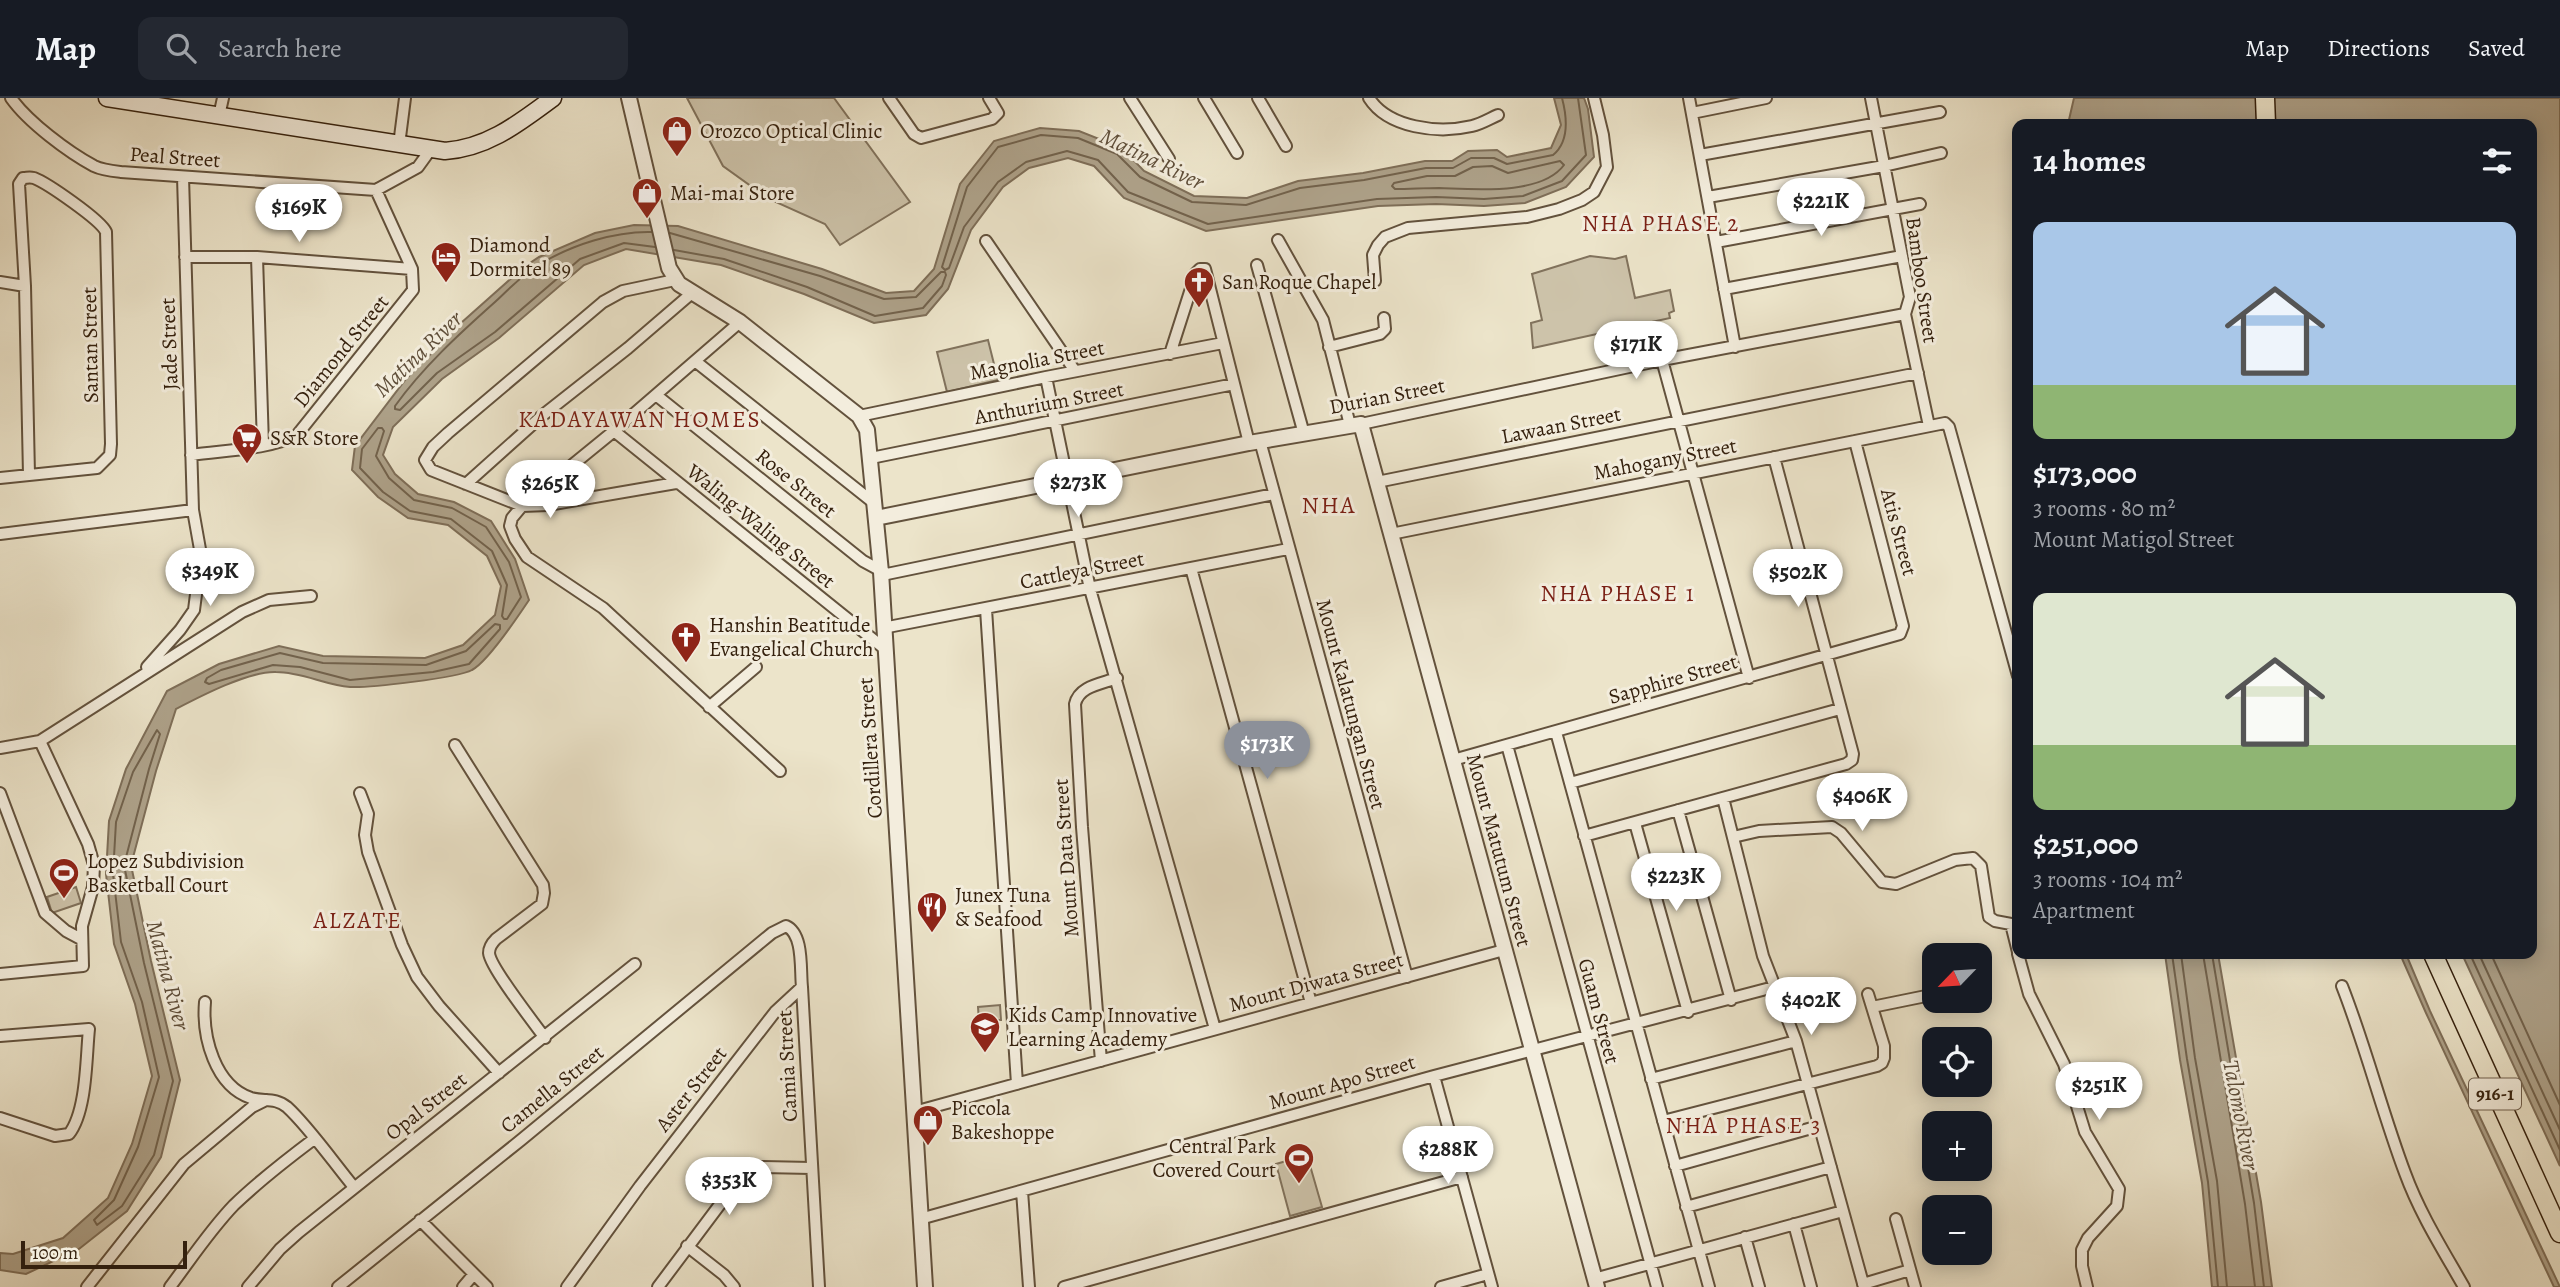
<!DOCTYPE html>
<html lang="en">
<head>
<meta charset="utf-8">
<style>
  body { margin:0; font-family:Alegreya,serif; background:#242831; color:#f1f3f6; height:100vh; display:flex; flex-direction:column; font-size:26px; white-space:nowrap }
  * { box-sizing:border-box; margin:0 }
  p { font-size:23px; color:#9ea1a6 }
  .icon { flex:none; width:38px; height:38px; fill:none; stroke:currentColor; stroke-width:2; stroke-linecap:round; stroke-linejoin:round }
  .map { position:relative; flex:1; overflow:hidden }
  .details { position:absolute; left:2012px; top:21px; width:525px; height:840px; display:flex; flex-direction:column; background:#171b24; border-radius:14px; box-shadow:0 4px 18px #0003 }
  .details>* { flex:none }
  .needle { width:46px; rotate:245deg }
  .fabs { position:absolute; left:1922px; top:845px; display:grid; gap:14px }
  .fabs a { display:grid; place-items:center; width:70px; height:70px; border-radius:14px; background:#171b24; box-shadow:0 4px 18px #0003; font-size:35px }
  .scale { position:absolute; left:21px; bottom:18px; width:166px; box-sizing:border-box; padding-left:7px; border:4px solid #35210e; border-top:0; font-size:19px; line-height:24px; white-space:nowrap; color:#35210e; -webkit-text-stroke:5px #f3eddd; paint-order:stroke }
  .price { position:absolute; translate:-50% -60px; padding:0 16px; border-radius:24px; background:#fff; color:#222; font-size:23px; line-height:46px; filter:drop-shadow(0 2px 4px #0008) }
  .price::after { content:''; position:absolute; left:50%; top:42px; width:21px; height:16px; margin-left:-10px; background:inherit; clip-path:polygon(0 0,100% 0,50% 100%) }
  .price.on { background:#8c9099; color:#fff }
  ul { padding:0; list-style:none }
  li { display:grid; align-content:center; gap:14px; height:371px; padding:0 21px }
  li span { display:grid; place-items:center; height:217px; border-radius:14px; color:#555 }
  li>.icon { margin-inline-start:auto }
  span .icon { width:126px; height:126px; fill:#fffc; stroke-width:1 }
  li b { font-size:30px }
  h2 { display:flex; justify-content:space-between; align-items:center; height:84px; padding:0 21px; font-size:30px }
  header { display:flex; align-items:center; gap:42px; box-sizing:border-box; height:98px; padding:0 35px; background:#171b24; border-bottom:2px solid #363941 }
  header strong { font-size:33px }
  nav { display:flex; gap:38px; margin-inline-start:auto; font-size:24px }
  .search { width:490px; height:63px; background:#242831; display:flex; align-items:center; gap:18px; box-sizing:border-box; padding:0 24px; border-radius:14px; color:#9ea1a6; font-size:26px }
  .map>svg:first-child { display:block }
  .green { fill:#cdc3aa; stroke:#81725c; stroke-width:2 }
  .water { fill:#aea28a; stroke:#7e6e58; stroke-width:2 }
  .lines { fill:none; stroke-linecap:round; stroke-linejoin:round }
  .shore { stroke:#72624c; stroke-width:2 }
  .minor-casing { stroke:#63523d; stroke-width:14 }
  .tertiary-casing { stroke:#63523d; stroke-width:18 }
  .secondary-casing { stroke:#35210e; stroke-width:19 }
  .primary-casing { stroke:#35210e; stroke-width:21 }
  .minor { stroke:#f3eddd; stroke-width:10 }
  .tertiary { stroke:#f3eddd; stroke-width:14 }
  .secondary { stroke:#f3eddd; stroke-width:16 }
  .primary { stroke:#ece4ca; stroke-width:18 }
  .labels { text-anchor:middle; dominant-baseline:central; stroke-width:6; stroke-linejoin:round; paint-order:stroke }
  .shield { fill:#f3eddd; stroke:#6e5e4c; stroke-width:2 }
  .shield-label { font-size:19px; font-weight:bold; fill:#35210e }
  .poi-label { font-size:21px; fill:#35210e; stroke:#f3eddd; text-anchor:start }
  .street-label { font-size:21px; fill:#35210e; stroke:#f3eddd }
  .water-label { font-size:23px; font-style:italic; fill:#5f4e39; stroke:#f3eddd }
  .neighbourhood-label { font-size:23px; letter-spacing:2px; fill:#7a1f14; stroke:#f3eddd }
  .quarter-label { font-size:24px; letter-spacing:2px; fill:#7a1f14; stroke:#f3eddd }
</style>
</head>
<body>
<header>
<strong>Map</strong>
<div class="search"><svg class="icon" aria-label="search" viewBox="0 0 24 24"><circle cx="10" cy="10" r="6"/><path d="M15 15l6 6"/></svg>Search here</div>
<nav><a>Map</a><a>Directions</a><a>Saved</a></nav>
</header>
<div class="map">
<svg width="2560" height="1189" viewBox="0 0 2560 1189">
  <rect width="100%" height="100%" fill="#ece4ca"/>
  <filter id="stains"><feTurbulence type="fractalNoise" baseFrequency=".00286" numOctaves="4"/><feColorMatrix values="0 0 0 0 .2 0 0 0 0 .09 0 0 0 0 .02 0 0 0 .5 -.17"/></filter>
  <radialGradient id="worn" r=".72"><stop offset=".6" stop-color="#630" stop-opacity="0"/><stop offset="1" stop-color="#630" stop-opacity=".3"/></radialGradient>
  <path class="green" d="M687,0H834L910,104L840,147L825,126L769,101L723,68Z
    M1590,158L1615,161L1626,158L1635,200L1670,192L1674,213L1669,215L1670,220L1533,250L1531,225L1542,222L1532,176Z
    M988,242L998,282L947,294L937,254Z
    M76,789L81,805L52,815L47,799Z
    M1000,907L1001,922H995V929H989V937L980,938L978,909Z
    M1307,1057L1322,1109L1290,1118L1276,1066Z"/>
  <path class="water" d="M1554,0H1584L1588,11L1594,59L1566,89L1525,105L1484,108L1436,106L1378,108L1206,133L1124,100L1094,68L1068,60L1029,70L1003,89L971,132L948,191L926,217L874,225L804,196L721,167L626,151L584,167L499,240L442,281L393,329L383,357L395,376L418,396L454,404L491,423L515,461L529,502C519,517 487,564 472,572C458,580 368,590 350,589C325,587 302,574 276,574C249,573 201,598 176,611L156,673L131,767L151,863L180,982L161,1059L127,1113L79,1151L26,1176L0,1172V1155L13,1156L63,1140L108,1100L132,1046L152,978L135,906L114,846L106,776L109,723L126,671L167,593L219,566L279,548L323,558L425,560L463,547L495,517L501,488L487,458L448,427L408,420L378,399L352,372L355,348L406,281L461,225L524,169L539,159L595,135L634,127L678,128L822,171L886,195L914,193L934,171L960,86L994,43L1040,30L1079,33L1122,50L1144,73L1194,98L1247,100L1298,83L1363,75L1425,63H1452L1468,53L1497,52L1507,59L1551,50L1561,27Z
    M2074,0H2560V1068L2462,856H2532V26H2068Z
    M2165,856H2218L2261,1104L2272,1189H2212L2202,1085L2180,962Z
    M2400,856H2406L2430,913L2560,1189H2554L2426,915Z"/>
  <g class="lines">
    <path class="shore" d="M1562,0C1567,19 1570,43 1553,57L1507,66L1494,60H1471L1453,70H1426L1364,82L1300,90L1246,107L1192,104L1140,79L1117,56L1078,40L1041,37L998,49L967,89L942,169L945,172L949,170L964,129L998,84L1026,64L1067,53L1098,62L1128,94L1208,126L1377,101L1436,99L1484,101L1523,98L1562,83L1586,57L1578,0
      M1560,63L1564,67C1541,98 1473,91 1439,90C1424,90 1410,91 1395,91L1392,88L1394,85L1427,78H1455L1473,69L1492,68L1508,75Z
      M652,134C614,133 572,147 540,166C523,176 509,191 495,204C459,236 423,269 395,308V311L400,312L437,275L495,234L580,161L624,145L655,149
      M670,135L820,178L884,201L916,199L941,174H945L946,177L942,188L923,210L875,218L807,189L724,161L674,152
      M378,330H382L384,333L376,358L389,380L414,402L452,410L486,429L509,464L521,499L507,521H504L502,518L507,487L492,453L451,421L410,413L383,394L360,370L362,351Z
      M495,526L500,527V531L469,566L433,574L350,582L300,569L273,567L209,586L205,584L207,580L221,572L280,555L323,565L426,567L466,553Z
      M157,632L160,636L149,671L124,767L144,865L173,983L154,1057L122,1108L97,1127L94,1122L114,1102L138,1049L159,979L142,904L121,844L113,776L116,724L133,674Z
      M2172,856L2187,961L2208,1084L2218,1189
      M2181,856L2195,960L2217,1083L2227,1189
      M2203,856L2245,1106L2255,1189
      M2212,856L2254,1105L2264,1189
      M2470,856L2560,1052
      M2479,856L2560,1032
      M2491,856L2560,1007"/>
    <g class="minor-casing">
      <path id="minor" d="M11,0C28,24 68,54 94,68C102,72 112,73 121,74L376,92L418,69L431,51
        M889,0L914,36L921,40L992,21L998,15L989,0
        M1130,0L1169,61
        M1204,0L1237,55
        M1258,0L1286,48
        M1369,0C1388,30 1438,36 1472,28C1481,26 1489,21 1498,17
        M1689,0L1735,249
        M1871,0L1910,199L1905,216L1929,328
        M1692,15L1766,0
        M219,18L223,0
        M399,47L405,0
        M1700,57L1940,14
        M1708,99L1884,68L1941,55
        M1278,142L1323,222L1350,327
        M986,143L1075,273
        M1716,144L1920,106
        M185,159H257L412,171
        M257,159L263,347
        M1257,167L1304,336
        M675,182L623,193L603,204L448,335L433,349L425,362L431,372L522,408L548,407L676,385
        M1375,183L1373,157L1378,147L1385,139L1408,130L1527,119L1559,111L1582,102L1594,94L1607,69L1603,37L1594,0
        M0,184L25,188
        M1724,191L1902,158
        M740,224L614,333L522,408L512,420L510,428L515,441L527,459L603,510L780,673
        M1329,249L1380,236L1385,231L1384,220
        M1170,256L1196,175L1200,171H1205L1249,345
        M1662,262L1749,580
        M695,263L874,405
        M1046,279L1090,491L1215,931
        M656,297L863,463L887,476L1274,396
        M859,318L1046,279L1223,245
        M1361,326L1662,262L1905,216
        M614,333L885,551
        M1260,343L1407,879
        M191,357C225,352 267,352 297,337L413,192L412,171L376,92
        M871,360L1234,286
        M0,380L97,370L110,357L111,346L106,134C101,122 47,85 34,80C29,79 27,80 23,80L19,86L25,188L29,377
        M1377,384L1918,275
        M466,386L543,317L628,250L692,195
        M0,436L193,412
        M1391,436L1945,325L1949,329L2018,578
        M1191,470L1311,905
        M986,511L1017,986
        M883,530L1288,451
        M147,569L180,532L194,512L201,457L193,412L183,79
        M709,609L756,569
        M1556,634L1709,1189
        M455,647L543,787L544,795L542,806L496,841C492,845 489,849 489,855C490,869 534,925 545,940
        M1507,647L1657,1189
        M0,650L40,643
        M1453,662L1900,536L1903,528L1855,343
        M1570,685L1840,611
        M0,695L45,815L66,833L81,841
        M360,695L368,716L365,737L368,754L402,847L417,879L439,908L499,975
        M1723,700L1763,858L1796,943L1864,1189
        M1678,712L1731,902
        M1635,725L1688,914
        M1584,738L1846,666L1852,662L1853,656L1774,359
        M1733,739L1759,733L1832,729L1841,735L1882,784L1896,786L1955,762L1973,760L1981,768L1989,819L1995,823L2011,826L2018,854
        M2018,856L2029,896L2064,966L2085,1034L2119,1091L2117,1108L2088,1140L2082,1152V1168L2087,1189
        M0,876L83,868L82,828L93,789L94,767L88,746L40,643L242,514L269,502L311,498
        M2342,888C2366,949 2382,1014 2405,1075C2420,1116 2443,1152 2464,1189
        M205,904C202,939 215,988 251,1000C264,1004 275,999 287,1009C308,1028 334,1065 353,1088
        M1872,909L1926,898
        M0,938L89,931C86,959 87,1013 69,1036L55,1038L0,1020
        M1101,963L1082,729L1075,606C1079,588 1101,586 1117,580
        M1434,978L1492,1189
        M1651,981L1796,943
        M914,1014L1504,852
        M1663,1023L1877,968L1882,965L1884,960V948L1868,896
        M1675,1068L1819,1028
        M1022,1093L1029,1189
        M1686,1109L1831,1069
        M920,1121L1434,978L1774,889
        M1896,1121L1915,1189
        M420,1122L487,1189
        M1794,1126L1811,1189
        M1745,1139L1759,1189
        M687,1148L724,1177L734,1189
        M1594,1181L1843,1113
        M1863,1186L1910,1172
        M87,1189L184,1066L252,1009L266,1002
        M170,1189C191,1161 210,1132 234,1107C259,1083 286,1062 314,1041
        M248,1189L280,1151L299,1134L635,866
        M338,1189L521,1042L772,835L786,828C804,836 800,872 802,889L819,1189
        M463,1189L474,1176
        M567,1189L640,1088L775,914L802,889
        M658,1189L742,1077L756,1070L763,1069L811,1070
        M1064,1189L1462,1079
        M1441,1189L1488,1176"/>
    </g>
    <g class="tertiary-casing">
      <path id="tertiary" d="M629,0L669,170L679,186L740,224L859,318L867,332L881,474L925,1189
        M876,420L1249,345L1361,326L1597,1189"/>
    </g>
    <g class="secondary-casing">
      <path id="secondary" d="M107,0L445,53C488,50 519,25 553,0"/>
    </g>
    <g class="primary-casing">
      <path id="primary" d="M2265,0L2266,26
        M2433,856L2560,1135"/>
    </g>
    <use href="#minor" class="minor"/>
    <use href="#tertiary" class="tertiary"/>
    <use href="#secondary" class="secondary"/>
    <use href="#primary" class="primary"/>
  </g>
  <defs>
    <g id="shop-pin" transform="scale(1.575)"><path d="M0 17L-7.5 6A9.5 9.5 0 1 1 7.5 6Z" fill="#8f2418" stroke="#f3eddd"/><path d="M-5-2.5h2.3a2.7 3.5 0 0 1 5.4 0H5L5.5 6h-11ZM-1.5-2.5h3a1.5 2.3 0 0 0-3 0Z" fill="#fff"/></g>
    <g id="hotel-pin" transform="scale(1.575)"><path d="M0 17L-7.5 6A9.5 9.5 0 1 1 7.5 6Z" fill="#8f2418" stroke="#f3eddd"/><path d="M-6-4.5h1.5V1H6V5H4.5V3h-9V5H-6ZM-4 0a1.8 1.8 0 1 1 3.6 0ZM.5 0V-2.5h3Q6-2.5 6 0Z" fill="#fff"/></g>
    <g id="church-pin" transform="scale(1.575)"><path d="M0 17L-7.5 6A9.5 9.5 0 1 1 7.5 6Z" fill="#8f2418" stroke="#f3eddd"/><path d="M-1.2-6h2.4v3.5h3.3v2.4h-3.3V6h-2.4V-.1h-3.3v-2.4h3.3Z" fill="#fff"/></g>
    <g id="supermarket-pin" transform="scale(1.575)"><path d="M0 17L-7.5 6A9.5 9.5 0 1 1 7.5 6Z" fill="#8f2418" stroke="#f3eddd"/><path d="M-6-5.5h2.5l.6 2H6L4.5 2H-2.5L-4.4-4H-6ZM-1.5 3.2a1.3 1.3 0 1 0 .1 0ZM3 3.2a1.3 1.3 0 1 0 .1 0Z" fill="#fff"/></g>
    <g id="stadium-pin" transform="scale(1.575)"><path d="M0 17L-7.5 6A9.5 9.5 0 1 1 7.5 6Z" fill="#8f2418" stroke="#f3eddd"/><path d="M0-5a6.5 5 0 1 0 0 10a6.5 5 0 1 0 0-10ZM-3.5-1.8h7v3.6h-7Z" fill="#fff"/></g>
    <g id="restaurant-pin" transform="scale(1.575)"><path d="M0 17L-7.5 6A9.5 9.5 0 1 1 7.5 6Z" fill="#8f2418" stroke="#f3eddd"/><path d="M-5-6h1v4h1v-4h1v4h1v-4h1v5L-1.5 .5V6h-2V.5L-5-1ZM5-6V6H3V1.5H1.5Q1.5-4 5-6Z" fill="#fff"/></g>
    <g id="school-pin" transform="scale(1.575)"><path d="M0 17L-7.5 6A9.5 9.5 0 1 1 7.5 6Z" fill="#8f2418" stroke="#f3eddd"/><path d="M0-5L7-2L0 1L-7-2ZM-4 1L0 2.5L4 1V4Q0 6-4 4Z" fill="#fff"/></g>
  </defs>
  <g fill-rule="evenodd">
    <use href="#shop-pin" x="677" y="33"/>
    <use href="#shop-pin" x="647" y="95"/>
    <use href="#hotel-pin" x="446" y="159"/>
    <use href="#church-pin" x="1199" y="184"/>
    <use href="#supermarket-pin" x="247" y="340"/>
    <use href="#church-pin" x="686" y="539"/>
    <use href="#stadium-pin" x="64" y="775"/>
    <use href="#restaurant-pin" x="932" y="809"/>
    <use href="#school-pin" x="985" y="929"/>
    <use href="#shop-pin" x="928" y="1022"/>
    <use href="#stadium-pin" x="1299" y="1060"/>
  </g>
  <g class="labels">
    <rect class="shield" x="2469" y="980.5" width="52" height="31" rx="5"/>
    <g class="shield-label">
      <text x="2495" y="996">916-1</text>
    </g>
    <g class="poi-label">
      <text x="700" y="33">Orozco Optical Clinic</text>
      <text x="670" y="95">Mai-mai Store</text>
      <text x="469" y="147">Diamond<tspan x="469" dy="24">Dormitel 89</tspan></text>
      <text x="1222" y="184">San Roque Chapel</text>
      <text x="270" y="340">S&amp;R Store</text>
      <text x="709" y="527">Hanshin Beatitude<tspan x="709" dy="24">Evangelical Church</tspan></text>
      <text x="87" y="763">Lopez Subdivision<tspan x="87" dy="24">Basketball Court</tspan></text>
      <text x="955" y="797">Junex Tuna<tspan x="955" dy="24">&amp; Seafood</tspan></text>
      <text x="1008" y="917">Kids Camp Innovative<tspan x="1008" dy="24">Learning Academy</tspan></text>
      <text x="951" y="1010">Piccola<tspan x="951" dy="24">Bakeshoppe</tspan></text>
      <text x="1276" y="1048" text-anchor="end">Central Park<tspan x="1276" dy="24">Covered Court</tspan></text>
    </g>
    <g class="street-label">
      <text transform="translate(175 59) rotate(4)">Peal Street</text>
      <text transform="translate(1922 182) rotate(82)">Bamboo Street</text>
      <text transform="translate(169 246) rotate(-92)">Jade Street</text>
      <text transform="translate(90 247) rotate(-91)">Santan Street</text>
      <text transform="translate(341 253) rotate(-51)">Diamond Street</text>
      <text transform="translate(1037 262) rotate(-11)">Magnolia Street</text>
      <text transform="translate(1387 298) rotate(-11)">Durian Street</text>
      <text transform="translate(1049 305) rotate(-11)">Anthurium Street</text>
      <text transform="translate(1561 327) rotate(-11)">Lawaan Street</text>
      <text transform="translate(1665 361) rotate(-11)">Mahogany Street</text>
      <text transform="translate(796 385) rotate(39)">Rose Street</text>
      <text transform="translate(761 428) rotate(39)">Waling-Waling Street</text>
      <text transform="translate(1899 434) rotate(75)">Atis Street</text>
      <text transform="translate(1082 472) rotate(-11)">Cattleya Street</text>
      <text transform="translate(1673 581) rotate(-16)">Sapphire Street</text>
      <text transform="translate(1351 606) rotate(75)">Mount Kalatungan Street</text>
      <text transform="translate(870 650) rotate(-94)">Cordillera Street</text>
      <text transform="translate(1499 752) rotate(75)">Mount Matutum Street</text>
      <text transform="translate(1066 760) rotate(-94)">Mount Data Street</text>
      <text transform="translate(1316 884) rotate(-15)">Mount Diwata Street</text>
      <text transform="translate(1599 913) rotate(75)">Guam Street</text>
      <text transform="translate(787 968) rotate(-93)">Camia Street</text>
      <text transform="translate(1342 984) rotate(-16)">Mount Apo Street</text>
      <text transform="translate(552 991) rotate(-39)">Camella Street</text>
      <text transform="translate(691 991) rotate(-52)">Aster Street</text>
      <text transform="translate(426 1008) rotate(-38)">Opal Street</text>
    </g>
    <g class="water-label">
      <text transform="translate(1152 61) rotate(26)">Matina River</text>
      <text transform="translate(418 256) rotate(-44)">Matina River</text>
      <text transform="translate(168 877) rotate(75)">Matina River</text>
      <text transform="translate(2241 1017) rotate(79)">Talomo River</text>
    </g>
    <g class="neighbourhood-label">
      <text x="1661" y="125">NHA PHASE 2</text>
      <text x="640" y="321">KADAYAWAN HOMES</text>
      <text x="1618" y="495">NHA PHASE 1</text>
      <text x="358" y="822">ALZATE</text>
      <text x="1744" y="1027">NHA PHASE 3</text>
    </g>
    <g class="quarter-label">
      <text x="1329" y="407">NHA</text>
    </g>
  </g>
  <rect width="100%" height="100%" filter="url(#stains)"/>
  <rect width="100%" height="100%" fill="url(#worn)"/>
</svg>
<div class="fabs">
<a><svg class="needle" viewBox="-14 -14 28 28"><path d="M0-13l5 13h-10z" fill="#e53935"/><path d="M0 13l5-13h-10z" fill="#9ea1a6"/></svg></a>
<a><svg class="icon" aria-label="locate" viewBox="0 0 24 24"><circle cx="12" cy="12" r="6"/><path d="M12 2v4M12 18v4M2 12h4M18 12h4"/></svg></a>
<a>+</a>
<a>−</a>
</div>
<div class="scale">100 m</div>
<b class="price" style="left:1821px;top:140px">$221K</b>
<b class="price" style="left:299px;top:146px">$169K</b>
<b class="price" style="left:1636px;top:283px">$171K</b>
<b class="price" style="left:1078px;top:421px">$273K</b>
<b class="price" style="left:550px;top:422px">$265K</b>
<b class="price" style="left:210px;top:510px">$349K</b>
<b class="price" style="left:1798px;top:511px">$502K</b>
<b class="price on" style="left:1267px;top:683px">$173K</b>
<b class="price" style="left:1862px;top:735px">$406K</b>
<b class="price" style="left:1676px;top:815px">$223K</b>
<b class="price" style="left:1811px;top:939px">$402K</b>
<b class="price" style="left:2099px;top:1024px">$251K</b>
<b class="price" style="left:1448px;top:1088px">$288K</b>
<b class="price" style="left:729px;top:1119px">$353K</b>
<section class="details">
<h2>14 homes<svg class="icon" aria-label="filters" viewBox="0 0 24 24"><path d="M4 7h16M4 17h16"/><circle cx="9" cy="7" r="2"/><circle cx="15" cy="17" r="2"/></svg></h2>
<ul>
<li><span style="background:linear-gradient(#a9c7e8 75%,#8fb573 0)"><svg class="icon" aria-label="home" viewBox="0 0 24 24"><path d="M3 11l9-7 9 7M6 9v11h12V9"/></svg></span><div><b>$173,000</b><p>3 rooms · 80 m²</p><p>Mount Matigol Street</p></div></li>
<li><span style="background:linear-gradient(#dfe7d0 70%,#8fb573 0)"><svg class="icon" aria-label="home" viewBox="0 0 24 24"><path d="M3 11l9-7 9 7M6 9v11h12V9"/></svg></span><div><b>$251,000</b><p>3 rooms · 104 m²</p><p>Apartment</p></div></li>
</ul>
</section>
</div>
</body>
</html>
